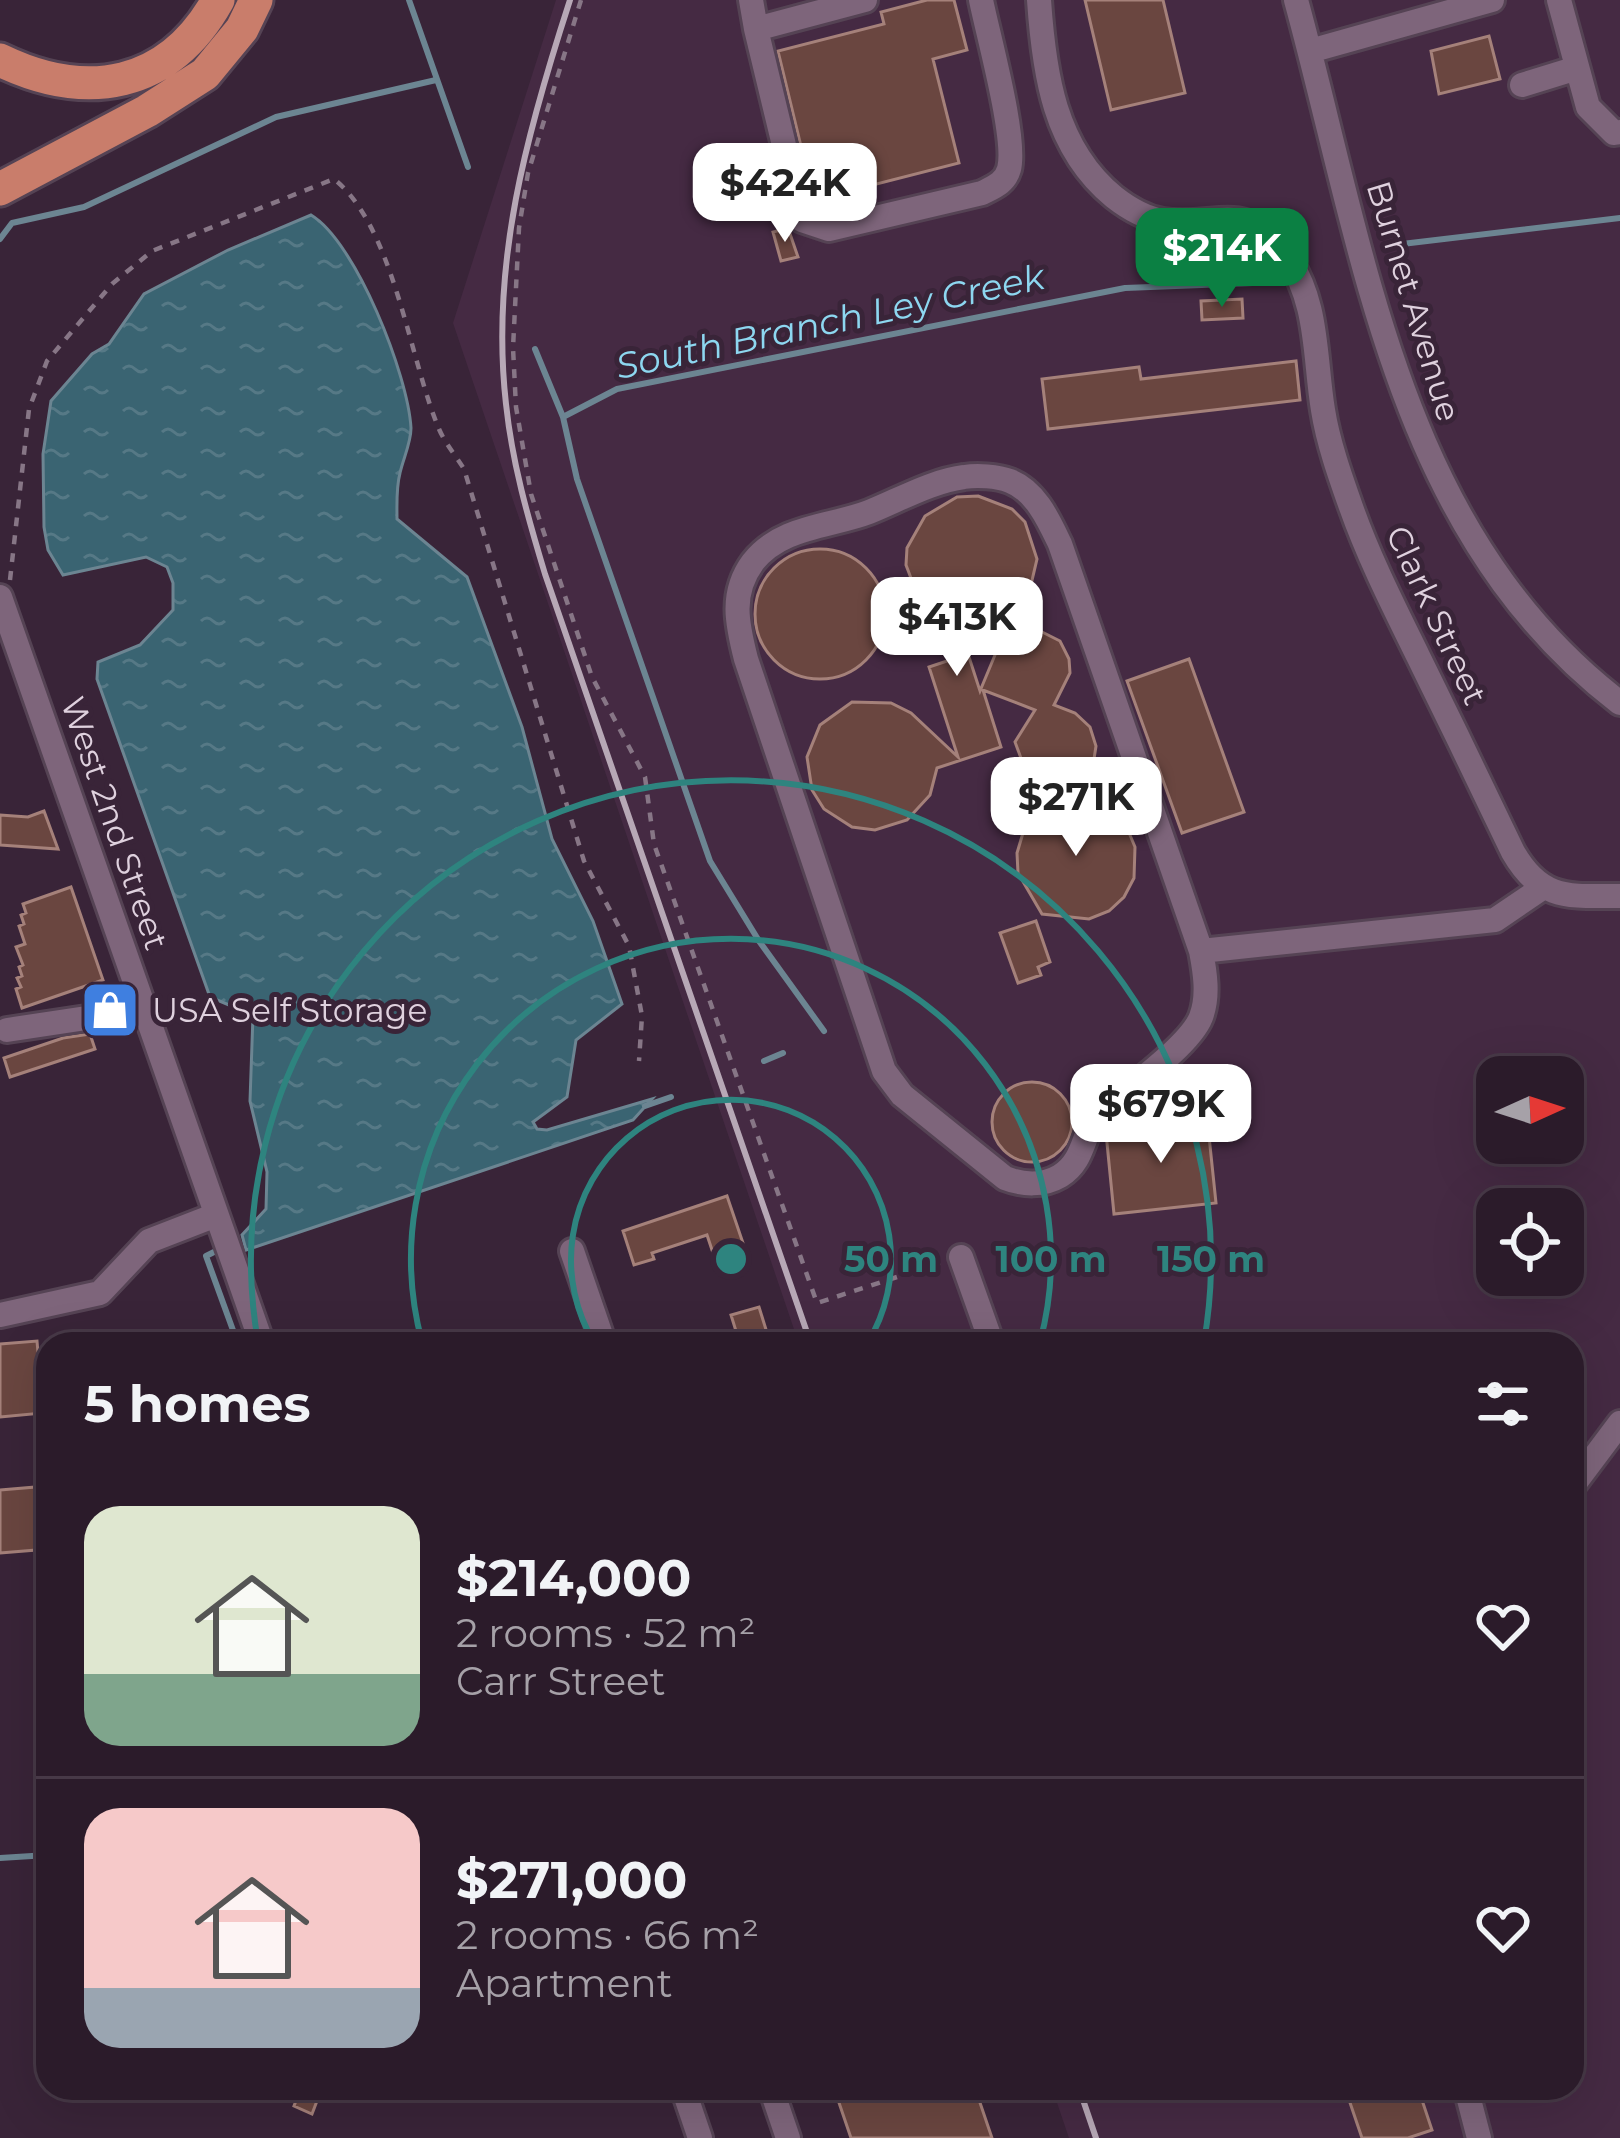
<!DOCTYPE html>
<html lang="en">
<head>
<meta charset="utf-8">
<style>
  body { margin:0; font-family:Montserrat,sans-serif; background:#332432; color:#f1f3f6; height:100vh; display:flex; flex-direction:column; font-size:45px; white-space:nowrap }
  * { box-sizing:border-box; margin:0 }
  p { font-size:39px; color:#a6a1a8 }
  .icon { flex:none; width:66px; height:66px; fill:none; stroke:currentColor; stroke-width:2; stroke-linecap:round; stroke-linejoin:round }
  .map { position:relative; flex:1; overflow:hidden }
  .details { position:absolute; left:36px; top:1332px; width:1548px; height:768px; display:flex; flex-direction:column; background:#2b1b2a; border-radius:36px; box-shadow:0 12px 48px #0002,0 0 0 3px #473947 }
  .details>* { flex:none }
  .needle { width:78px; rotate:87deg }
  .fabs { position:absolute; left:1476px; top:1056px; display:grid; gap:24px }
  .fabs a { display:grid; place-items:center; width:108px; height:108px; border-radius:24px; background:#2b1b2a; box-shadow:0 12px 48px #0002,0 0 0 3px #473947; font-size:60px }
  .price { position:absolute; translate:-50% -102px; padding:0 27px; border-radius:24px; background:#fff; color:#222; font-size:39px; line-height:78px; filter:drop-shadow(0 3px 6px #0008) }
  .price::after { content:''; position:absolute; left:50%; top:72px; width:36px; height:27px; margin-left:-18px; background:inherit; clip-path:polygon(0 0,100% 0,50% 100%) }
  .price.current { background:#0b8043; color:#fff }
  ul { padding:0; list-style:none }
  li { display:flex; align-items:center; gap:36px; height:300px; padding:0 48px }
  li+li { border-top:3px solid #473947 }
  li span { display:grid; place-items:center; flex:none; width:336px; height:240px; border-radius:36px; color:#555 }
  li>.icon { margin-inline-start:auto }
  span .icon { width:144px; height:144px; fill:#fffc; stroke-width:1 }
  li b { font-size:51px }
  h2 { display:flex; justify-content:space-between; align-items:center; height:144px; padding:0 48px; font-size:51px }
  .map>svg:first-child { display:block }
  .built { fill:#452a43; fill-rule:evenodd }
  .water { fill:url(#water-ripples); stroke:#6c8592; stroke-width:3 }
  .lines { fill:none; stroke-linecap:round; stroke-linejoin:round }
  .stream { stroke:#6c8592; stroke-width:6 }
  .building { fill:#6a4640; stroke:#a5817a; stroke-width:3 }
  .minor-casing { stroke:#554354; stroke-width:30 }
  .highway-casing { stroke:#554354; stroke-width:39 }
  .path { stroke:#877686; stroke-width:4.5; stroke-dasharray:9 9; stroke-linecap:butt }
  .minor { stroke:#7e657b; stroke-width:24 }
  .highway { stroke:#c97d6b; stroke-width:33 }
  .rail { stroke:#b7a8b6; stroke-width:6 }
  .ring { fill:none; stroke:#2e847f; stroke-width:6 }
  .labels { text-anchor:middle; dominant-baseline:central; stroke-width:10; stroke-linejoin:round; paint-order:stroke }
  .street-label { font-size:33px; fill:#dfd1de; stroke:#392438 }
  .poi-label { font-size:33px; fill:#dfd1de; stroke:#392438; text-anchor:start }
  .water-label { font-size:36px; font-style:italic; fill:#8dd7f0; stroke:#392438 }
  .centre { fill:#2e847f; stroke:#392438; stroke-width:6 }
  .ring-label { font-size:36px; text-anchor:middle; font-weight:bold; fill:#2e847f; stroke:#392438; stroke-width:10; stroke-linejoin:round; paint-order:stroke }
</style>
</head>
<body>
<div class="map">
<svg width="1620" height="2138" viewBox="0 0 1620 2138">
  <defs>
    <pattern id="water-ripples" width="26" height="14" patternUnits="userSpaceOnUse" patternTransform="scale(3)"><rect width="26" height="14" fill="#3a6472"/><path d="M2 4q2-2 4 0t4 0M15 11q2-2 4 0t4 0" fill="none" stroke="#567986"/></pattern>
  </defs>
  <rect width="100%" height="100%" fill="#392438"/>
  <path class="built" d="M556,0H1620V2138H1069L1052,2088H1572V1344H799L453,323ZM1497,1077H1563V1143H1497ZM1497,1209H1563V1275H1497Z"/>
  <path class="water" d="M311,215C356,242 408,375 411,428C411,443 403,459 400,473C396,488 397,504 397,519L467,577L522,727L552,839L593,921L622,1004L576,1040L567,1097L533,1122L537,1129L547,1130L652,1099L633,1120L246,1250L242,1235L266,1209L267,1172L250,1101L253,1015L210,997L97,679L98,662L140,645L173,610V583L167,567L146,557L63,575L48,550L44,527L43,454L51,401L92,354L109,344L144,294L228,250Z"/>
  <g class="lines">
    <path class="stream" d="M409,0L468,167
      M0,239L12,223L84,207L276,117L436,80
      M1402,244L1620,218
      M535,349L563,417
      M824,1031L759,941L710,861L577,479L563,417L617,389L1125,288L1281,282
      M764,1061L783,1053
      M645,1106L671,1097
      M222,1248L206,1256L238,1344
      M0,1858L48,1855"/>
  </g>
  <path class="building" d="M927,0H954L967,50L933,59L959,163L814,200L778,51L884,24L881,12Z
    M1085,0H1163L1185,93L1111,110Z
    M1489,36L1500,79L1439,94L1431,51Z
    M788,228L798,257L781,261L773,232Z
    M1242,299L1243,318L1202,320L1201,301Z
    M1296,361L1300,400L1048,429L1042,379L1139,367L1141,379Z
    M978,496L1012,509L1025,522L1037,559L1029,593L1002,627L989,628L1036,629L1060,641L1069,659L1070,673L1054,705L1075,713L1090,727L1096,746L1094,759L1068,794L1040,782L1025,769L1015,742L1035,710L983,690L1001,747L937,768L930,795L907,820L875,830L852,827L824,809L812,790L807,757L820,725L852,702L891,703L911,713L958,757L929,667L968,654L980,691L1000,643L1004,642L973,632L974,629L948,624L932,614L920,602L906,565L907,548L925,516L957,497Z
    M755 614a65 65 0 1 1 130 0a65 65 0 1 1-130 0Z
    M1189,659L1244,812L1182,833L1127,681Z
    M1063,796L1094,803L1113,813L1127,828L1135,847L1134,878L1124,897L1109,911L1089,919L1042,914L1018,873L1017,853L1023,833L1035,816Z
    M44,811L58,849L0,845V815L28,817Z
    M71,887L103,980L22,1008L16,989L21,987L17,978L22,976L19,967L23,965L16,947L25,944L19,926L24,924L21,915L26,913L23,904Z
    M1036,921L1050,962L1038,967L1041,975L1018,983L1000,933Z
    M90,1034L95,1049L10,1077L4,1058L63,1038Z
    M992 1122a40 40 0 1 1 80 0a40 40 0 1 1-80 0Z
    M1207,1117L1216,1203L1114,1214L1106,1133L1109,1128Z
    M727,1196L744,1246L714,1256L707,1235L652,1253L654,1259L634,1265L623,1231Z
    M759,1307L768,1336L740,1344L731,1315Z
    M37,1341L43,1413L0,1417V1344Z
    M48,1486V1549L0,1553V1490Z
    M301,2088L320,2093L312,2114L294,2106Z
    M834,2088H975L992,2138H851Z
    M1345,2088H1418L1432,2130L1408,2138H1362Z"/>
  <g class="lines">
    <g class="minor-casing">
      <path id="minor" d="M751,0L756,29L865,0
        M1039,0C1044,73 1054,148 1114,197C1128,208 1145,218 1163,221C1215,229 1247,199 1285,254C1319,302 1314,355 1323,410C1328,442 1340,476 1351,507C1369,558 1394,607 1418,656C1450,721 1482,787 1513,852C1541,901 1569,896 1620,896
        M1296,0C1365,252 1397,532 1620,703
        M1559,0L1588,107L1614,133L1620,132
        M756,29L802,220L829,229L982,193C994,187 1005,183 1009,169C1017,139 988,35 981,0
        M1310,51L1492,0
        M1522,85L1577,68
        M0,597L262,1344
        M1201,951C1205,972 1209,996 1201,1017C1190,1046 1125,1091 1099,1114C1082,1131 1086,1160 1060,1176C1043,1186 1023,1185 1005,1178L902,1095L884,1071L746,659C737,624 730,593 753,562C781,526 830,527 869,512C899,500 932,481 964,477C977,475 997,476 1010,481C1036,491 1049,521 1060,544L1201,951L1495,920L1542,888
        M7,1030L113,1014L143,1002
        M572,1251L604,1344
        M961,1257L992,1344
        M0,1315L100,1293L149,1241L216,1215
        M1572,1487L1620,1423
        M683,2088L700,2138
        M771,2088L788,2138
        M1466,2088L1479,2138"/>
    </g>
    <g class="highway-casing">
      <path id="highway" d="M0,60C87,102 169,88 218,0
        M0,189L147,111L205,74L242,29L256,0"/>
    </g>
    <path class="path" d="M581,0L528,173L519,228L513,348L516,407L531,494L592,677L645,777L654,844L817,1303L940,1263
      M10,580L29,409L47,361L112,284L152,251L334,179C394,227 409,358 439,429C445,443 456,456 464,469L584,861L629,946L642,1016L639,1061"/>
    <use href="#minor" class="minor"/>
    <use href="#highway" class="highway"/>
    <path class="rail" d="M570,0C527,132 490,264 506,404C512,462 528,518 545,574L811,1344
      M1079,2088L1096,2138"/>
  </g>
  <g class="ring">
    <path d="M595 1344A160 160 0 1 1 867 1344"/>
    <path d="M422 1342A320 320 0 1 1 1040 1342"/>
    <path d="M258 1342A480 480 0 1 1 1204 1342"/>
  </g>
  <defs>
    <g id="shop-square" transform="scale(3)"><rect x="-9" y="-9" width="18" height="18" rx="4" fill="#3f7fe0" stroke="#392438"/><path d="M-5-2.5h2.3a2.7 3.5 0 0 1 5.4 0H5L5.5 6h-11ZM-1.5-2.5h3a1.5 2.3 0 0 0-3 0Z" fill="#fff"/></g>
  </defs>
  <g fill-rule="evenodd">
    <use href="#shop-square" x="110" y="1010"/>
  </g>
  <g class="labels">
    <g class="street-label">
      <text transform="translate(1414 301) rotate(73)">Burnet Avenue</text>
      <text transform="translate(1437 615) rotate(65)">Clark Street</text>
      <text transform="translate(115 823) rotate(71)">West 2nd Street</text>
    </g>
    <g class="poi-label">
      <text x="152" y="1010">USA Self Storage</text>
    </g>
    <g class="water-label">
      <text transform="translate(830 321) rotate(-12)">South Branch Ley Creek</text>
    </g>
  </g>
  <circle cx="731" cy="1259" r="18" class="centre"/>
  <g class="ring-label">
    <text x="891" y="1272">50 m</text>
    <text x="1051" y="1272">100 m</text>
    <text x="1211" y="1272">150 m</text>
  </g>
</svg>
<div class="fabs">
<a><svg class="needle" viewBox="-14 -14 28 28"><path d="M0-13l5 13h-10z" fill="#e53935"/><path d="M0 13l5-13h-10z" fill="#a6a1a8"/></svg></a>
<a><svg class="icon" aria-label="locate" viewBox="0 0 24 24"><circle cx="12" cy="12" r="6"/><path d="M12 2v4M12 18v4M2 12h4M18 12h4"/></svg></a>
</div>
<b class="price" style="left:785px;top:245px">$424K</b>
<b class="price current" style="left:1222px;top:310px">$214K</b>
<b class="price" style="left:957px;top:679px">$413K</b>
<b class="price" style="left:1076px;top:859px">$271K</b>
<b class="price" style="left:1161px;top:1166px">$679K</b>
<section class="details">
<h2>5 homes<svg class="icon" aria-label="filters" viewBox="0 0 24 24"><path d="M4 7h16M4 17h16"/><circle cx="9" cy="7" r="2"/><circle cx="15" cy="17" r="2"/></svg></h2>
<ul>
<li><span style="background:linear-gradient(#dfe7d0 70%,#7fa58c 0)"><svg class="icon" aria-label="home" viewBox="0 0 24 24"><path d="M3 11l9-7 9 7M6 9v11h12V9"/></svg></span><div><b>$214,000</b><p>2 rooms · 52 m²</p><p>Carr Street</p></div><svg class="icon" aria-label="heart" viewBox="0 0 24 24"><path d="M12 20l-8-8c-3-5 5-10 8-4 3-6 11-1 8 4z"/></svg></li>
<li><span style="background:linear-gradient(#f6c9c9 75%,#9aa5b1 0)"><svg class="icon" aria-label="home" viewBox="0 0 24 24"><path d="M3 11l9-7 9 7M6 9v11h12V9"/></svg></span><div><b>$271,000</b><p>2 rooms · 66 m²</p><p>Apartment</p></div><svg class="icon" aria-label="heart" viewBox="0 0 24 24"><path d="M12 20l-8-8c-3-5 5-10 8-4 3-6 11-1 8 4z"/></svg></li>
</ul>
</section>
</div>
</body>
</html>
